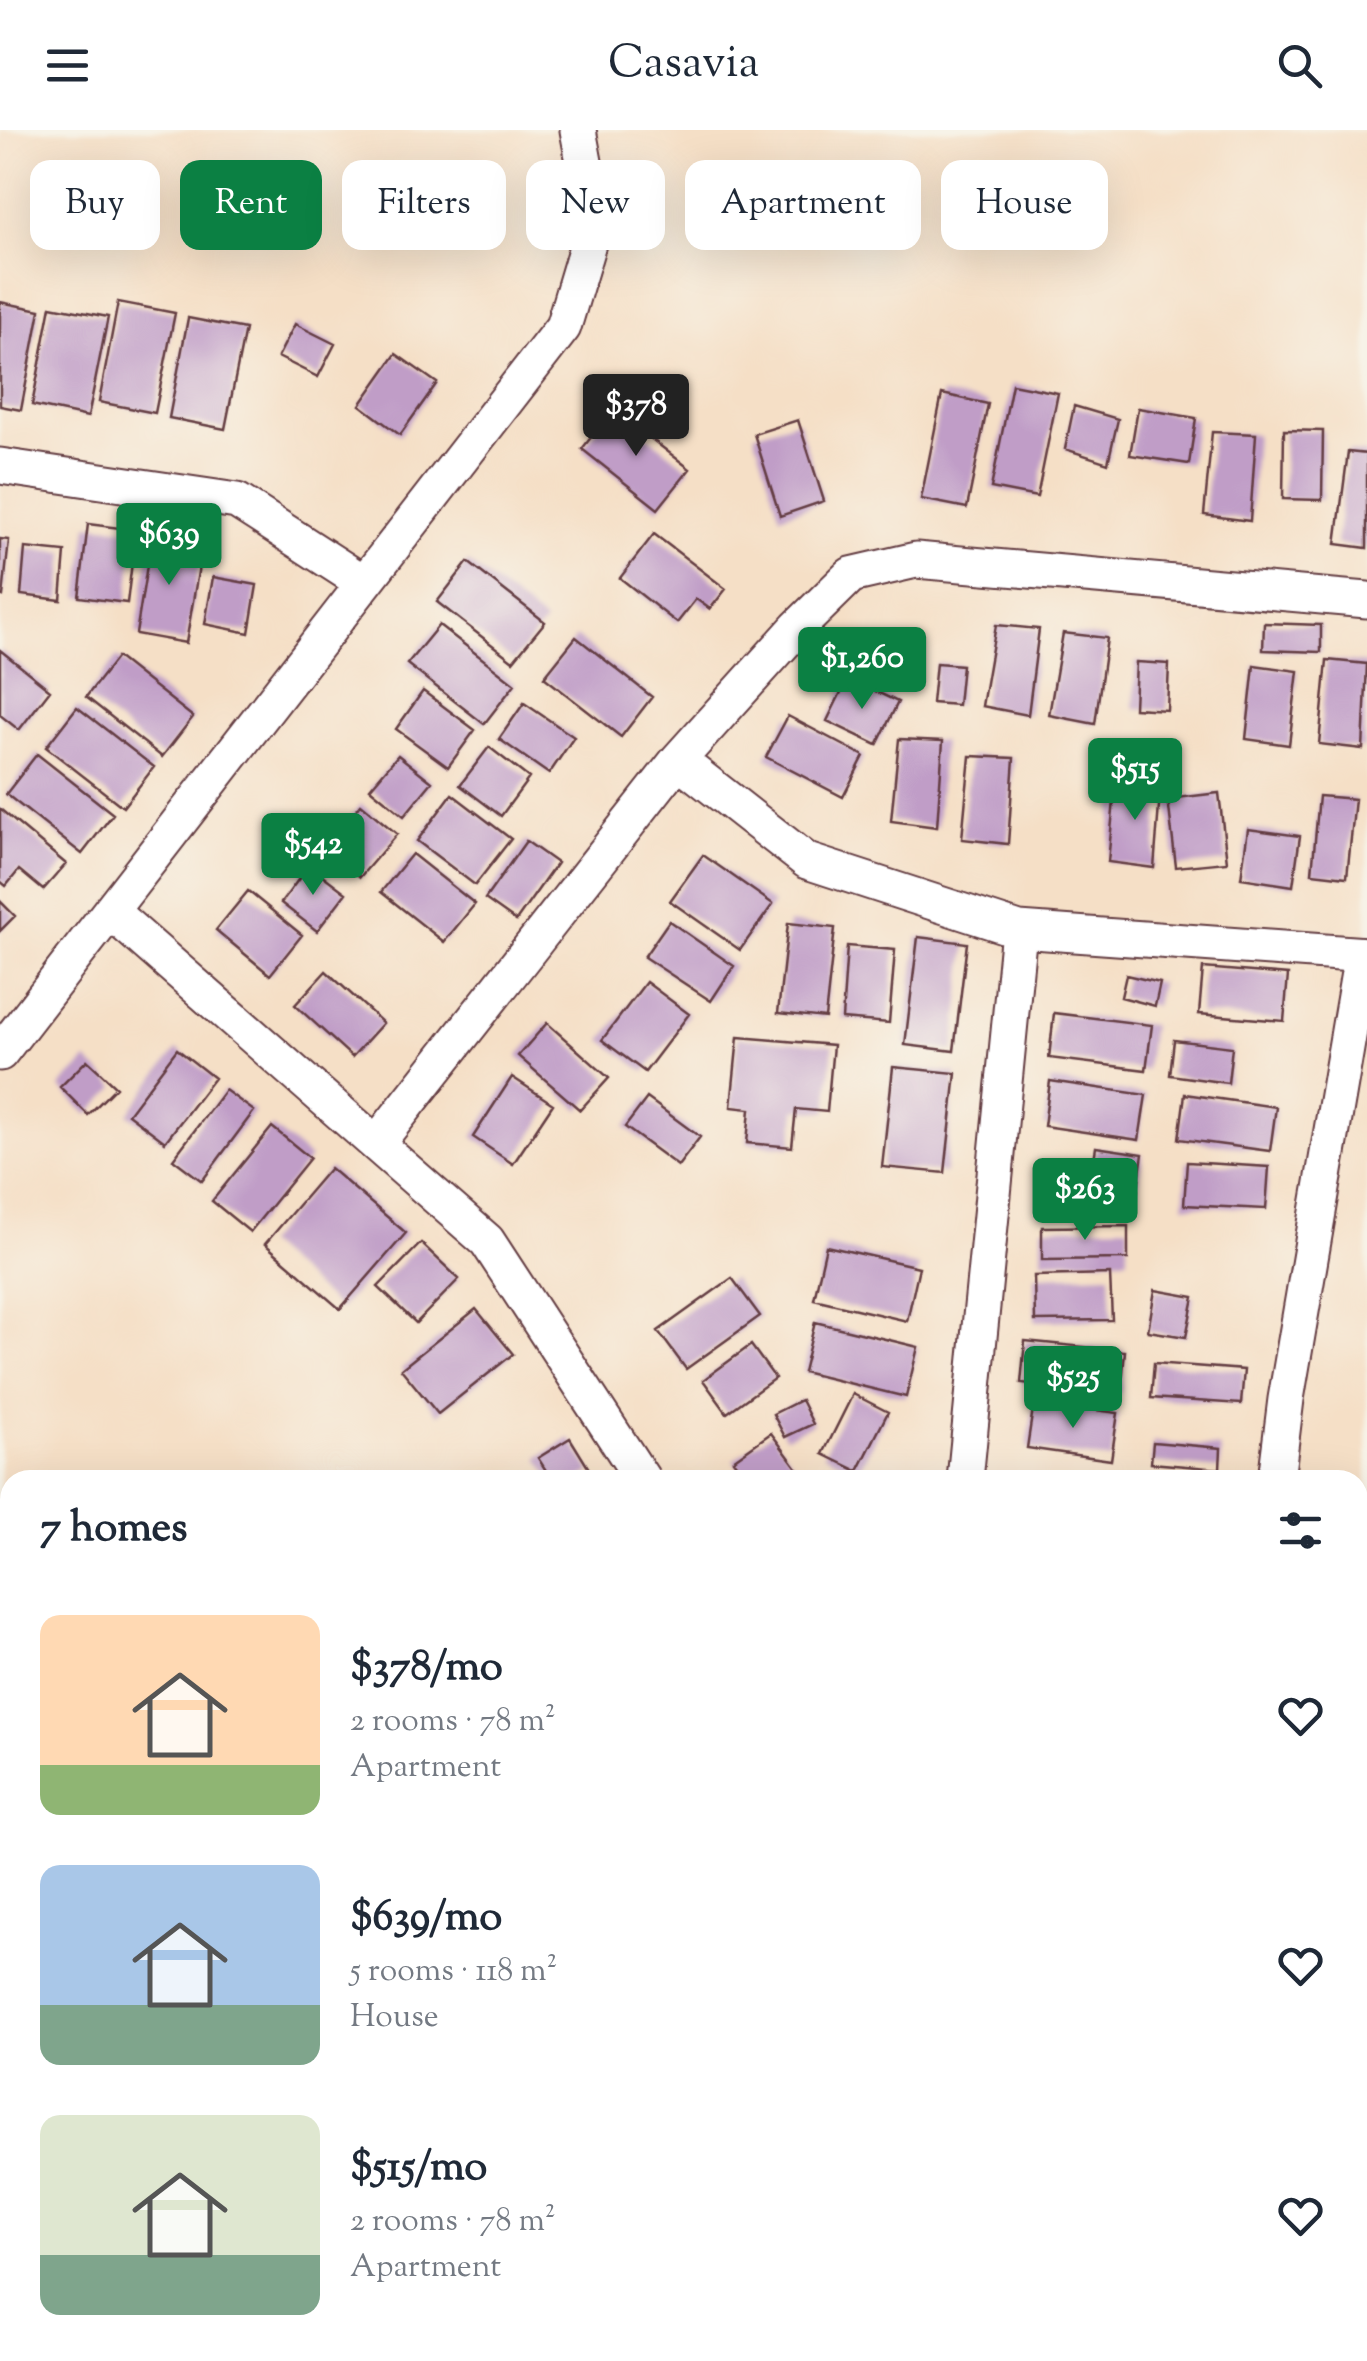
<!DOCTYPE html>
<html lang="en">
<head>
<meta charset="utf-8">
<style>
  body { margin:0; font-family:"Sorts Mill Goudy",serif; background:#f2f2f3; color:#1f2937; height:100vh; display:flex; flex-direction:column; font-size:38px; white-space:nowrap }
  * { box-sizing:border-box; margin:0 }
  p { font-size:32px; color:#747a83 }
  .icon { flex:none; width:55px; height:55px; fill:none; stroke:currentColor; stroke-width:2; stroke-linecap:round; stroke-linejoin:round }
  .map { position:relative; flex:1; overflow:hidden }
  .drawer { position:absolute; left:0px; top:1340px; width:1368px; height:892px; display:flex; flex-direction:column; background:#fff; border-radius:30px 30px 0 0; box-shadow:0 10px 40px #0002 }
  .drawer>* { flex:none }
  .banner { position:absolute; left:30px; top:30px; width:1308px; height:90px; display:flex; gap:20px }
  .price { position:absolute; translate:-50% -85px; padding:0 22px; border-radius:10px; background:#0b8043; color:#fff; font-size:32px; line-height:65px; filter:drop-shadow(0 2px 5px #0008) }
  .price::after { content:''; position:absolute; left:50%; top:60px; width:30px; height:22px; margin-left:-15px; background:inherit; clip-path:polygon(0 0,100% 0,50% 100%) }
  .price.current { background:#222; color:#fff }
  ul { padding:0; list-style:none }
  li { display:flex; align-items:center; gap:30px; height:250px; padding:0 40px }
  li span { display:grid; place-items:center; flex:none; width:280px; height:200px; border-radius:20px; color:#555 }
  li>.icon { margin-inline-start:auto }
  span .icon { width:120px; height:120px; fill:#fffc; stroke-width:1 }
  li b { font-size:42px }
  h2 { display:flex; justify-content:space-between; align-items:center; height:120px; padding:0 40px; font-size:42px }
  .pill { padding:0 35px; border-radius:20px; background:#fff; box-shadow:0 10px 40px #0002; font-size:35px; line-height:90px }
  .pill.current { background:#0b8043; color:#fff }
  header { display:flex; justify-content:space-between; align-items:center; height:130px; padding:0 40px; background:#fff; font-size:45px; font-weight:600 }
  .map>svg:first-child { display:block }
  .building { fill:#c09dc7 }
  .lines { fill:none; stroke-linecap:round; stroke-linejoin:round }
  .minor-casing { stroke:#643c42; stroke-width:39 }
  .minor { stroke:#fff; stroke-width:35 }
</style>
</head>
<body>
<header><svg class="icon" aria-label="menu" viewBox="0 0 24 24"><path d="M4 6h16M4 12h16M4 18h16"/></svg>Casavia<svg class="icon" aria-label="search" viewBox="0 0 24 24"><circle cx="10" cy="10" r="6"/><path d="M15 15l6 6"/></svg></header>
<div class="map">
<svg width="1367" height="2231" viewBox="0 0 1367 2231">
  <rect width="100%" height="100%" fill="#f7f3e8"/>
  <filter id="ink" filterUnits="userSpaceOnUse"><feTurbulence type="fractalNoise" baseFrequency=".01" numOctaves="2"/><feDisplacementMap in="SourceGraphic" scale="20" xChannelSelector="R" yChannelSelector="G"/><feConvolveMatrix kernelMatrix="1 2 1 2 8 2 1 2 1" color-interpolation-filters="sRGB"/></filter>
  <filter id="wash" filterUnits="userSpaceOnUse"><feTurbulence type="fractalNoise" baseFrequency=".0048" numOctaves="4" result="noise"/><feDisplacementMap in="SourceGraphic" scale="40" xChannelSelector="R" yChannelSelector="G"/><feGaussianBlur stdDeviation="2.25" result="paint"/><feColorMatrix in="noise" values="0 0 0 0 0 0 0 0 0 0 0 0 0 0 0 0 0 1.4 0 .05"/><feComposite in="paint" operator="in"/></filter>
  <g filter="url(#wash)">
    <rect width="100%" height="100%" fill="#f5dfc6"/>
    <g id="blocks">
      <path class="building" d="M0,172L40,180L21,280L0,276Z
        M118,172L175,183L155,283L99,272Z
        M51,176L108,187L88,287L32,275Z
        M188,188L245,199L225,299L169,288Z
        M295,194L335,214L318,247L278,227Z
        M396,224L437,253L400,305L360,275Z
        M1012,254L1058,263L1037,367L991,358Z
        M942,264L988,274L967,378L921,369Z
        M1074,276L1118,289L1108,333L1065,319Z
        M1138,278L1196,288L1189,334L1130,325Z
        M613,279L690,339L658,379L582,319Z
        M798,290L824,371L780,386L754,304Z
        M1284,300L1323,301L1322,370L1283,369Z
        M1212,302L1256,304L1250,391L1204,385Z
        M1348,322L1367,324V418L1336,414Z
        M88,394L136,400L127,473L79,467Z
        M152,404L203,412L186,513L136,504Z
        M654,404L726,459L710,479L696,469L677,493L620,448Z
        M0,409L9,410L3,466L0,465Z
        M25,418L65,422L61,470L21,465Z
        M468,432L545,492L513,531L437,472Z
        M213,447L257,455L249,503L205,494Z
        M1264,493L1321,495V522L1263,520Z
        M439,495L515,554L484,594L407,534Z
        M996,495L1039,499L1028,585L982,576Z
        M1063,503L1107,508L1095,594L1049,585Z
        M576,507L652,567L621,607L544,547Z
        M0,520L50,560L19,600L0,585Z
        M117,527L193,587L162,627L86,567Z
        M1327,530L1367,534L1363,619L1319,614Z
        M1136,532L1169,534L1167,580L1134,578Z
        M936,533L962,535L958,575L932,573Z
        M1254,535L1298,541L1289,615L1246,609Z
        M848,548L898,572L877,615L827,591Z
        M423,561L475,600L448,637L396,599Z
        M524,573L574,607L549,644L499,609Z
        M77,577L154,637L123,677L46,617Z
        M788,586L864,626L843,667L766,627Z
        M899,609L943,611L937,697L891,691Z
        M489,617L529,648L501,686L460,655Z
        M37,624L113,684L82,724L6,664Z
        M398,625L432,652L404,686L370,658Z
        M970,626L1014,628L1008,714L962,709Z
        M1116,650L1161,651L1154,738L1108,732Z
        M1219,663L1227,732L1176,737L1168,669Z
        M452,664L511,709L475,755L417,711Z
        M1319,666L1355,669L1347,747L1312,743Z
        M361,674L397,704L360,747L325,717Z
        M0,679L66,734L43,760L19,740L6,756L0,751Z
        M1248,699L1300,706L1293,756L1241,748Z
        M526,711L557,733L516,791L485,769Z
        M412,724L475,774L444,812L381,762Z
        M703,725L773,774L740,820L670,771Z
        M309,735L346,763L317,801L281,773Z
        M248,761L302,805L270,845L216,800Z
        M0,771L15,786L0,801Z
        M669,791L734,836L711,871L644,827Z
        M788,793L835,798L825,888L778,883Z
        M918,807L967,813L954,921L905,915Z
        M847,816L895,820L889,893L842,889Z
        M1203,838L1288,845L1284,891L1199,884Z
        M326,841L383,893L352,927L295,875Z
        M1126,845L1160,853L1155,876L1121,867Z
        M646,852L689,884L645,942L602,910Z
        M1054,883L1152,895L1146,940L1049,928Z
        M547,893L609,948L580,980L518,926Z
        M738,907L833,915L827,982L796,979L792,1017L747,1013L750,979L731,977Z
        M1174,910L1232,917L1228,953L1170,945Z
        M177,919L214,948L165,1012L128,984Z
        M87,930L116,957L88,985L60,957Z
        M893,937L956,943L945,1043L882,1037Z
        M512,947L553,974L513,1034L473,1007Z
        M1050,951L1146,965L1139,1010L1044,996Z
        M225,960L254,981L202,1051L173,1029Z
        M1185,964L1276,977L1270,1021L1179,1009Z
        M647,968L700,1007L678,1036L625,997Z
        M272,997L310,1028L250,1102L212,1071Z
        M1096,1017L1143,1024L1136,1068L1089,1061Z
        M1187,1032L1269,1037L1266,1079L1184,1075Z
        M330,1038L406,1103L340,1179L265,1114Z
        M1128,1096V1129L1042,1130V1097Z
        M421,1113L459,1149L416,1193L378,1157Z
        M826,1116L919,1137L907,1191L814,1169Z
        M1110,1144L1112,1190L1035,1191L1034,1146Z
        M732,1148L760,1186L686,1239L658,1201Z
        M1155,1160L1194,1167L1186,1207L1148,1201Z
        M476,1179L513,1224L438,1284L401,1239Z
        M815,1192L918,1217L906,1267L803,1242Z
        M1025,1211L1125,1221L1121,1263L1021,1253Z
        M751,1215L775,1248L727,1283L703,1250Z
        M1154,1233L1244,1240L1241,1274L1151,1268Z
        M853,1264L888,1282L858,1341L823,1324Z
        M801,1270L813,1294L785,1307L773,1284Z
        M1034,1272L1118,1283L1111,1330L1027,1318Z
        M771,1303L806,1350H748L733,1330Z
        M570,1308L591,1342L578,1350H552L538,1328Z
        M1153,1312L1221,1318L1220,1339L1151,1333Z
        M1008,1345L1039,1347V1350H1008Z
        M1367,1650V1736L1358,1717V1655Z
        M1362,1783L1367,1797V1882L1358,1886V1785Z"/>
    </g>
  </g>
  <g filter="url(#ink)">
    <use href="#blocks" fill-opacity="0" stroke="#643c42" stroke-width="2.5"/>
    <g class="lines">
      <g class="minor-casing">
        <path id="minor" d="M0,336L237,371L364,453
          M678,630L807,731L1019,800L1367,825
          M110,781L487,1111L643,1350
          M0,923L563,197L595,90L578,0
          M377,1013L678,630L797,498L851,445L916,430L1367,470
          M965,1350L1019,800
          M1276,1350L1286,1269L1362,825
          M1358,1589L1367,1585
          M1358,1909L1367,1905
          M1358,2156L1367,2152
          M1097,2222L1106,2231
          M1187,2231L1206,2222"/>
      </g>
      <use href="#minor" class="minor"/>
    </g>
  </g>
</svg>
<b class="price current" style="left:636px;top:329px">$378</b>
<b class="price" style="left:169px;top:458px">$639</b>
<b class="price" style="left:862px;top:582px">$1,260</b>
<b class="price" style="left:1135px;top:693px">$515</b>
<b class="price" style="left:313px;top:768px">$542</b>
<b class="price" style="left:1085px;top:1113px">$263</b>
<b class="price" style="left:1073px;top:1301px">$525</b>
<div class="banner">
<a class="pill">Buy</a>
<a class="pill current">Rent</a>
<a class="pill">Filters</a>
<a class="pill">New</a>
<a class="pill">Apartment</a>
<a class="pill">House</a>
</div>
<section class="drawer">
<h2>7 homes<svg class="icon" aria-label="filters" viewBox="0 0 24 24"><path d="M4 7h16M4 17h16"/><circle cx="9" cy="7" r="2"/><circle cx="15" cy="17" r="2"/></svg></h2>
<ul>
<li><span style="background:linear-gradient(#ffd9b3 75%,#8fb573 0)"><svg class="icon" aria-label="home" viewBox="0 0 24 24"><path d="M3 11l9-7 9 7M6 9v11h12V9"/></svg></span><div><b>$378/mo</b><p>2 rooms · 78 m²</p><p>Apartment</p></div><svg class="icon" aria-label="heart" viewBox="0 0 24 24"><path d="M12 20l-8-8c-3-5 5-10 8-4 3-6 11-1 8 4z"/></svg></li>
<li><span style="background:linear-gradient(#a9c7e8 70%,#7fa58c 0)"><svg class="icon" aria-label="home" viewBox="0 0 24 24"><path d="M3 11l9-7 9 7M6 9v11h12V9"/></svg></span><div><b>$639/mo</b><p>5 rooms · 118 m²</p><p>House</p></div><svg class="icon" aria-label="heart" viewBox="0 0 24 24"><path d="M12 20l-8-8c-3-5 5-10 8-4 3-6 11-1 8 4z"/></svg></li>
<li><span style="background:linear-gradient(#dfe7d0 70%,#7fa58c 0)"><svg class="icon" aria-label="home" viewBox="0 0 24 24"><path d="M3 11l9-7 9 7M6 9v11h12V9"/></svg></span><div><b>$515/mo</b><p>2 rooms · 78 m²</p><p>Apartment</p></div><svg class="icon" aria-label="heart" viewBox="0 0 24 24"><path d="M12 20l-8-8c-3-5 5-10 8-4 3-6 11-1 8 4z"/></svg></li>
</ul>
</section>
</div>
</body>
</html>
